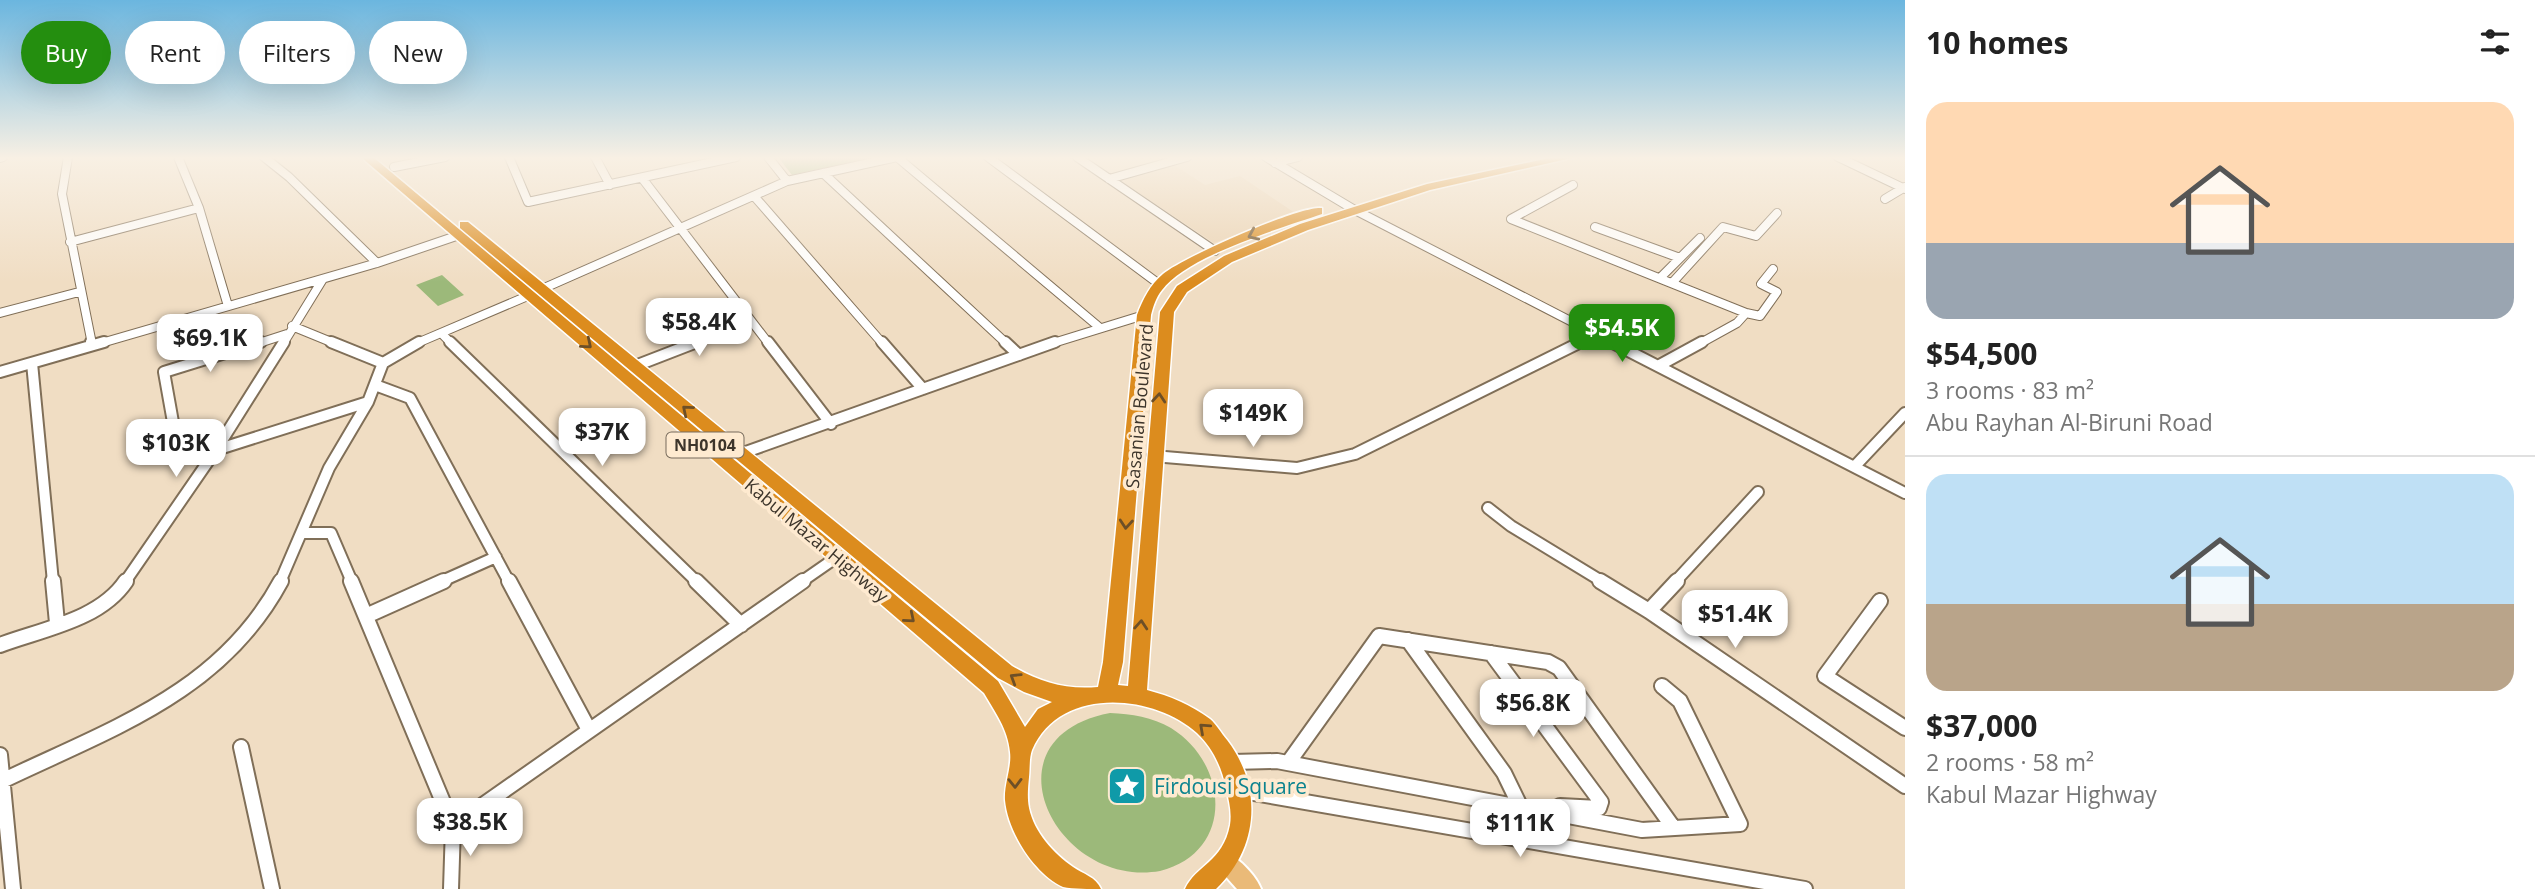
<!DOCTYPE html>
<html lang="en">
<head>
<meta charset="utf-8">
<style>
  body { margin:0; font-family:"Open Sans",sans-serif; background:#f6f6f6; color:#222; height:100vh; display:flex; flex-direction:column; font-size:26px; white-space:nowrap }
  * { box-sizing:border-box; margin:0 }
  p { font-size:23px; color:#767676 }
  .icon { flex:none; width:38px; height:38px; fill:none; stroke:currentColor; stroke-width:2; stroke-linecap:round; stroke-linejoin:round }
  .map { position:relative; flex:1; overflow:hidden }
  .panel { display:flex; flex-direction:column; background:#fff; width:630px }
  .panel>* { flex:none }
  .guide { position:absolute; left:21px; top:21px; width:665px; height:63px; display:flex; gap:14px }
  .price { position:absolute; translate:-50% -60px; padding:0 16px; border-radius:14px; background:#fff; color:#222; font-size:23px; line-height:46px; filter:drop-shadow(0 2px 4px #0008) }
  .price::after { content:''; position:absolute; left:50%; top:42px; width:21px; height:16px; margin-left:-10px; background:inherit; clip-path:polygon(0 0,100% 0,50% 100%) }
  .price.selected { background:#248e0f; color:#fff }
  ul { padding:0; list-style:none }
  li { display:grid; align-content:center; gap:14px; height:371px; padding:0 21px }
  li+li { border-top:2px solid #e0e0e0 }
  li span { display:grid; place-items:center; height:217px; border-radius:21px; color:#555 }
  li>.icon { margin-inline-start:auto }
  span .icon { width:126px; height:126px; fill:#fffc; stroke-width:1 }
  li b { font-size:30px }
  h2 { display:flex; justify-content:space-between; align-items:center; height:84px; padding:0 21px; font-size:30px }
  .pill { padding:0 24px; border-radius:32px; background:#fff; box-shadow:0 7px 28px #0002; font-size:24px; line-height:63px }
  .pill.selected { background:#248e0f; color:#fff }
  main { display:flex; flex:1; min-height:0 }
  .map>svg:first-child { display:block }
  .built { fill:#ebd3b3 }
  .green { fill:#9cb97a }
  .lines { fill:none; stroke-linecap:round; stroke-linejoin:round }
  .minor-far2-casing { stroke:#806f58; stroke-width:10 }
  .minor-far1-casing { stroke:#806f58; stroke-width:14 }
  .minor-casing { stroke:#806f58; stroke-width:18 }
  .major-casing { stroke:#fff; stroke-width:4 }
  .highway-casing { stroke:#fff; stroke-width:3 }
  .minor-far2 { stroke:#fff; stroke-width:8 }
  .minor-far1 { stroke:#fff; stroke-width:10 }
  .minor { stroke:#fff; stroke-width:14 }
  .major { fill:#eaba78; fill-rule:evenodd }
  .highway { fill:#dc8c1e; fill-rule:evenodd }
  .oneway { stroke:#6d4f27 }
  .labels { text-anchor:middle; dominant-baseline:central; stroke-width:7; stroke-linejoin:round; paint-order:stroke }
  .shield { fill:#feead0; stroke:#776b5c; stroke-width:2 }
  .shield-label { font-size:16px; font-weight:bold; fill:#3d352b }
  .street-label { font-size:18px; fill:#3d352b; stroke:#feead0 }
  .near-culture-label { font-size:21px; fill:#0d838f; stroke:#feead0; text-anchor:start }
</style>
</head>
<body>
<main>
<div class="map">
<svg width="1905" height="889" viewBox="0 0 1905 889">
  <rect width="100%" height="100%" fill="#f0ddc3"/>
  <path class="built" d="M1174,165L1205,185L1240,176L1295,213L1214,243L1118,179Z"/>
  <path class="green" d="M778,157H874L792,175Z
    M442,275L464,295L438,306L416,285Z
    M1110,713C1132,714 1152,717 1171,728C1229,764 1235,852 1160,871C1056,889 980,738 1110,713Z"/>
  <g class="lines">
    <g class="minor-far2-casing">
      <path id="minor-far2" d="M68,157L62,194L92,344
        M178,157L199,208L228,306
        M264,157L289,177L377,263
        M509,157L528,202L736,157
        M595,157L610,185
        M768,157L787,181
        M897,157L1099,327
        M988,157L1159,284
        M1077,157L1215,251
        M1266,157L1353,209L1615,344
        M1838,157L1905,189
        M0,158L3,157
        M1275,163L1298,157
        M394,167L445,157
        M823,173L1007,344
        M642,178L769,344
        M1109,179L1187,157
        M1573,185L1511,219L1746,313
        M754,196L883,344
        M1885,199L1905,187
        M1595,227L1680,258
        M70,242L199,208
        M1660,278L1700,238
        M1672,283L1723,227L1756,236L1777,213
        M542,289L787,181L897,157
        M0,313L79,292
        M292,326L336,344
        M442,334L452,344
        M98,344L377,263L471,231
        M256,344L287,334
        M283,344L323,279
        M415,344L530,295
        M692,344L751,321
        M1050,344L1144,315
        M1577,344L1597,334
        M1699,344L1737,323L1746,313L1760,316L1777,292L1761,284L1773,269"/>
    </g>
    <g class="minor-far1-casing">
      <path id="minor-far1" d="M91,342L92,345
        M331,342L383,363
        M450,342L697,582
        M768,342L831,424
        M882,342L923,389
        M1005,342L1019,355
        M1611,342L1905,493
        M32,363L53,582
        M635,366L697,342
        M1658,366L1702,342
        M0,372L104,342
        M375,385L410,398L509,582
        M176,439L164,372L261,342
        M216,450L368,402
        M740,454L1055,342
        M1153,456L1297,468L1355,454L1581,342
        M1855,466L1905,413
        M1488,508L1511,526L1603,582
        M301,533H331L352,582
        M125,582L216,450L284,342
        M280,582L329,468L368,402L383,363L419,342
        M440,582L496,557
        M801,582L837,557
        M1675,582L1758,492"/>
    </g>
    <g class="minor-casing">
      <path id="minor" d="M53,581L57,623
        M351,581L453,826L451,889
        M509,581L589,730
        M696,581L741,625
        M1600,581L1649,611
        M1677,581L1649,611L1905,786
        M1880,601L1825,676L1905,728
        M366,616L444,581
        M1408,640L1504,773L1520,806
        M0,645C43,629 100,620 126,581
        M1491,653L1601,802L1599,808L1560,806L1552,812
        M241,747L272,889
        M0,755L13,889
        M1232,762L1277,761L1642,830L1740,824L1680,701L1662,686
        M1288,763L1379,636L1548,662L1559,668L1673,827
        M2,781C110,729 221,693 281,581
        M1242,791L1805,889
        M453,826L803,581"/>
    </g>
    <g class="major-casing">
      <path id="major" d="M1227,853C1240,859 1256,876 1261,889H1237L1220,870L1217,863L1220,856Z"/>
    </g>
    <g class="highway-casing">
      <path id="highway" d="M361,157H373L998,681L1025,727L1038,709L1052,702L1024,692L998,678L460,228V222H468L1012,666C1040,682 1065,690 1098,687L1103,662L1137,315C1143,299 1150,285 1163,274C1182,258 1300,205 1322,208V214C1281,228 1187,256 1162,290C1156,297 1153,307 1151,315L1123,662L1118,685L1128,686L1160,312L1177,286L1224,256L1300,224L1427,184L1554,157H1576L1430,190L1308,230L1232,262L1187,292L1174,312L1147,690C1170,696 1191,705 1210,719C1216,724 1221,733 1227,740C1263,787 1259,848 1216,889H1185C1196,865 1223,862 1230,825C1232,812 1229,801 1226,788C1222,768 1213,748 1197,733C1153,693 1059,686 1032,750C1029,758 1030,769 1029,777C1028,788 1027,797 1029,808C1034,832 1053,853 1073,867C1083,874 1096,877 1101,889C1090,889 1073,889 1063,887C1034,873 1008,832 1005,800C1004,784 1012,767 1010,752C1008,729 995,712 984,693Z"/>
    </g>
    <use href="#minor-far2" class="minor-far2"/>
    <use href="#minor-far1" class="minor-far1"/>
    <use href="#minor" class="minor"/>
    <use href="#major" class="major"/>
    <use href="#highway" class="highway"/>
  </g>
  <defs><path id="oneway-chevron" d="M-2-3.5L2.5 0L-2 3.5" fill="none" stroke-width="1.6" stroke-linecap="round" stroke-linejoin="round" transform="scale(1.75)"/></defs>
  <g class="oneway">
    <use href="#oneway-chevron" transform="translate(1253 235) rotate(156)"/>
    <use href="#oneway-chevron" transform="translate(587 344) rotate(40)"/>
    <use href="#oneway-chevron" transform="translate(1159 398) rotate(-85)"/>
    <use href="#oneway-chevron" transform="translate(687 410) rotate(-140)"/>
    <use href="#oneway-chevron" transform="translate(1126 524) rotate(95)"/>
    <use href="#oneway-chevron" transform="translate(910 618) rotate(40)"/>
    <use href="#oneway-chevron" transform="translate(1141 625) rotate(-86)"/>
    <use href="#oneway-chevron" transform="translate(1015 678) rotate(-148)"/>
    <use href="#oneway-chevron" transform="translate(1204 728) rotate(-138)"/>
    <use href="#oneway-chevron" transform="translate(1015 783) rotate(89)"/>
  </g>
  <linearGradient id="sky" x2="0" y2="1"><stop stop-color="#6bb6df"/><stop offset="0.56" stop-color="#f8f0e4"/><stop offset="1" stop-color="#f8f0e4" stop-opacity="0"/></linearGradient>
  <rect width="1905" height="282" fill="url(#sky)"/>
  <defs>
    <g id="sight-square" transform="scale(2.0125)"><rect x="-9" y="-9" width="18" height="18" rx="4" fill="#0f9aa8" stroke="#feead0"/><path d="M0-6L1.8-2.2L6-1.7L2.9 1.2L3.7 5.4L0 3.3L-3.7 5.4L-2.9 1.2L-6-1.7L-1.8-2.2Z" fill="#fff"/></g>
  </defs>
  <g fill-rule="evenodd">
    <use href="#sight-square" x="1127" y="786"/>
  </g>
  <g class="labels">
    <rect class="shield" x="666.5" y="432.5" width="77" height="25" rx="5"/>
    <g class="shield-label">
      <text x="705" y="445">NH0104</text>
    </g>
    <g class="street-label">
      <text transform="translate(1139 406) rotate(-85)">Sasanian Boulevard</text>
      <text transform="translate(817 540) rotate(40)">Kabul Mazar Highway</text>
    </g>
    <g class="near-culture-label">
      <text x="1154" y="786">Firdousi Square</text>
    </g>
  </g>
</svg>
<b class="price" style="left:699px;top:358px">$58.4K</b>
<b class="price selected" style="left:1622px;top:364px">$54.5K</b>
<b class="price" style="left:210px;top:374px">$69.1K</b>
<b class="price" style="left:1253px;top:449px">$149K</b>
<b class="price" style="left:602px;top:468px">$37K</b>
<b class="price" style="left:176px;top:479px">$103K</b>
<b class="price" style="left:1735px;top:650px">$51.4K</b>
<b class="price" style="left:1533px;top:739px">$56.8K</b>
<b class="price" style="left:470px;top:858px">$38.5K</b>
<b class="price" style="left:1520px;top:859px">$111K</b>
<div class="guide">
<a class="pill selected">Buy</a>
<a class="pill">Rent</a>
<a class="pill">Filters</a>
<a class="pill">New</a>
</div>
</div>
<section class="panel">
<h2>10 homes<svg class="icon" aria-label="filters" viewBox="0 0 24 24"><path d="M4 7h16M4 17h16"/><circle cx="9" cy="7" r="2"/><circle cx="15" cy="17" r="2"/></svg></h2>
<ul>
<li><span style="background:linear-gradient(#ffd9b3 65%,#9aa5b1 0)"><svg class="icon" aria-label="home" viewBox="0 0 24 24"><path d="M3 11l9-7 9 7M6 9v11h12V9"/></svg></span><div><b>$54,500</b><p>3 rooms · 83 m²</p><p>Abu Rayhan Al-Biruni Road</p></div></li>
<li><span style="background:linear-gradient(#bfe0f5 60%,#b9a48a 0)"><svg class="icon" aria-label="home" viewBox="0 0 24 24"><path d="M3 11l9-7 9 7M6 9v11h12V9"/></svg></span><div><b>$37,000</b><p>2 rooms · 58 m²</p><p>Kabul Mazar Highway</p></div></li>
</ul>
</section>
</main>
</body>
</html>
